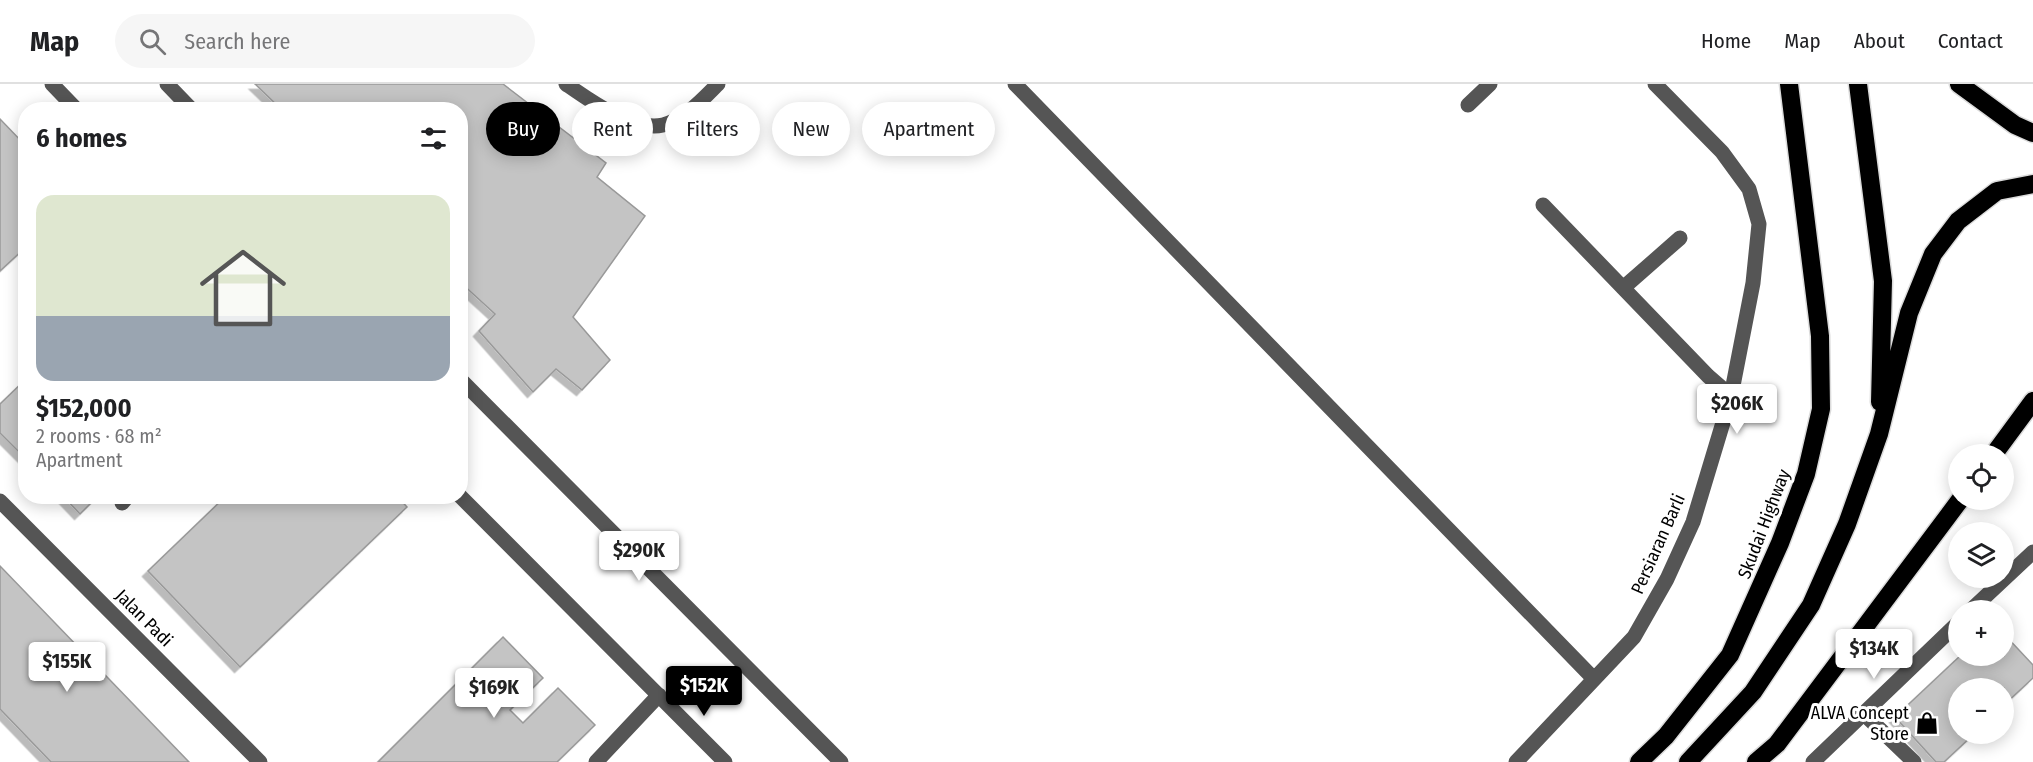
<!DOCTYPE html>
<html lang="en">
<head>
<meta charset="utf-8">
<style>
  body { margin:0; font-family:"Fira Sans Condensed",sans-serif; background:#f6f6f6; color:#202124; height:100vh; display:flex; flex-direction:column; font-size:22px; white-space:nowrap }
  * { box-sizing:border-box; margin:0 }
  p { font-size:20px; color:#757577 }
  .icon { flex:none; width:33px; height:33px; fill:none; stroke:currentColor; stroke-width:2; stroke-linecap:round; stroke-linejoin:round }
  .map { position:relative; flex:1; overflow:hidden }
  .details { position:absolute; left:18px; top:18px; width:450px; height:402px; display:flex; flex-direction:column; background:#fff; border-radius:24px; box-shadow:0 3px 15px #0003 }
  .details>* { flex:none }
  .hud { position:absolute; left:486px; top:18px; width:570px; height:54px; display:flex; gap:12px }
  .tools { position:absolute; left:1948px; top:360px; display:grid; gap:12px }
  .tools a { display:grid; place-items:center; width:66px; height:66px; border-radius:50%; background:#fff; box-shadow:0 3px 15px #0003; font-size:30px }
  .price { position:absolute; translate:-50% -51px; padding:0 14px; border-radius:6px; background:#fff; color:#222; font-size:20px; line-height:39px; filter:drop-shadow(0 2px 3px #0008) }
  .price::after { content:''; position:absolute; left:50%; top:36px; width:18px; height:14px; margin-left:-9px; background:inherit; clip-path:polygon(0 0,100% 0,50% 100%) }
  .price.selected { background:#000; color:#fff }
  ul { padding:0; list-style:none }
  li { display:grid; align-content:center; gap:12px; height:318px; padding:0 18px }
  li span { display:grid; place-items:center; height:186px; border-radius:18px; color:#555 }
  li>.icon { margin-inline-start:auto }
  span .icon { width:108px; height:108px; fill:#fffc; stroke-width:1 }
  li b { font-size:26px }
  h2 { display:flex; justify-content:space-between; align-items:center; height:72px; padding:0 18px; font-size:26px }
  .tag { padding:0 21px; border-radius:27px; background:#fff; box-shadow:0 3px 15px #0003; font-size:21px; line-height:54px }
  .tag.selected { background:#000; color:#fff }
  header { display:flex; align-items:center; gap:36px; box-sizing:border-box; height:84px; padding:0 30px; background:#fff; border-bottom:2px solid #e0e0e0 }
  header strong { font-size:28px }
  nav { display:flex; gap:33px; margin-inline-start:auto; font-size:21px }
  .search { width:420px; height:54px; background:#f6f6f6; display:flex; align-items:center; gap:15px; box-sizing:border-box; padding:0 21px; border-radius:33px; color:#757577; font-size:22px }
  .map>svg:first-child { display:block }
  .building { fill:#c4c4c4; stroke:#999; stroke-width:1.5; filter:url(#shadow) }
  .lines { fill:none; stroke-linecap:round; stroke-linejoin:round }
  .highway-casing { stroke:#dbdbdb; stroke-width:21 }
  .minor { stroke:#555; stroke-width:15 }
  .highway { stroke:#000; stroke-width:18 }
  .labels { text-anchor:middle; dominant-baseline:central; stroke-width:6; stroke-linejoin:round; paint-order:stroke }
  .street-label { font-size:18px; fill:#000; stroke:#fff }
  .poi-label { font-size:18px; fill:#000; stroke:#fff; text-anchor:end }
</style>
</head>
<body>
<header>
<strong>Map</strong>
<div class="search"><svg class="icon" aria-label="search" viewBox="0 0 24 24"><circle cx="10" cy="10" r="6"/><path d="M15 15l6 6"/></svg>Search here</div>
<nav><a>Home</a><a>Map</a><a>About</a><a>Contact</a></nav>
</header>
<div class="map">
<svg width="2033" height="678" viewBox="0 0 2033 678">
  <defs>
    <filter id="shadow"><feDropShadow dx="-5.5" dy="5.5" stdDeviation="0" flood-color="#0004"/></filter>
  </defs>
  <rect width="100%" height="100%" fill="#fff"/>
  <path class="building" d="M255,0H503L606,79L597,93L645,132L573,233L610,276L582,306L556,285L533,308L479,247L495,230L460,198V26H282Z
    M0,35L26,62V163L0,187Z
    M26,295V375L0,349V320Z
    M63,412H98L80,430Z
    M226,412H397L407,423L240,583L148,487Z
    M0,482L189,678H51L0,625Z
    M2004,550L2033,581V594L2004,621V604H1959V650H1974L1944,678H1936L1895,633L1960,572H2004Z
    M503,553L543,594L510,626L523,639L558,604L595,641L557,678H378Z"/>
  <g class="lines">
    <g class="highway-casing">
      <path id="highway" d="M1858,0L1883,197L1880,318
        M1959,0L2015,41L2033,49
        M1994,370L2033,317
        M1639,678L1666,652L1730,571L1780,459L1806,390L1821,325L1820,252L1789,0
        M1688,678L1753,608L1811,521L1847,440L1879,350L1909,229L1933,170L1958,137L1997,107L2033,100
        M1756,678L1777,660L1960,416"/>
    </g>
    <path class="minor" d="M52,0L77,26
      M167,0L192,26
      M566,0C589,16 633,48 663,41C684,36 703,15 718,0
      M1015,0L1594,595
      M1468,21L1490,0
      M1543,121L1708,292L1731,312
      M1623,204L1680,154
      M460,295L841,678
      M460,412L725,678
      M0,417L260,678
      M122,419L128,412
      M1971,526L2033,468
      M1863,629L1914,678
      M596,678L659,611
      M1516,678L1634,553L1667,495L1693,438L1731,312L1753,199L1759,140L1749,105L1722,68L1655,0
      M1813,678L1959,538"/>
    <use href="#highway" class="highway"/>
  </g>
  <defs>
    <g id="shop-bare" transform="scale(1.8)"><path d="M-5-2.5h2.3a2.7 3.5 0 0 1 5.4 0H5L5.5 6h-11ZM-1.5-2.5h3a1.5 2.3 0 0 0-3 0Z" fill="#000" stroke="#fff" stroke-width="2.5" paint-order="stroke"/></g>
  </defs>
  <g fill-rule="evenodd">
    <use href="#shop-bare" x="1927" y="639"/>
  </g>
  <g class="labels">
    <g class="street-label">
      <text transform="translate(1764 440) rotate(-69)">Skudai Highway</text>
      <text transform="translate(1658 460) rotate(-66)">Persiaran Barli</text>
      <text transform="translate(144 534) rotate(45)">Jalan Padi</text>
    </g>
    <g class="poi-label">
      <text x="1909" y="629">ALVA Concept<tspan x="1909" dy="21">Store</tspan></text>
    </g>
  </g>
</svg>
<div class="tools">
<a><svg class="icon" aria-label="locate" viewBox="0 0 24 24"><circle cx="12" cy="12" r="6"/><path d="M12 2v4M12 18v4M2 12h4M18 12h4"/></svg></a>
<a><svg class="icon" aria-label="layers" viewBox="0 0 24 24"><path d="M12 4l9 5-9 5-9-5zM3 14l9 5 9-5"/></svg></a>
<a>+</a>
<a>−</a>
</div>
<b class="price" style="left:1737px;top:351px">$206K</b>
<b class="price" style="left:639px;top:498px">$290K</b>
<b class="price" style="left:1874px;top:596px">$134K</b>
<b class="price" style="left:67px;top:609px">$155K</b>
<b class="price selected" style="left:704px;top:633px">$152K</b>
<b class="price" style="left:494px;top:635px">$169K</b>
<div class="hud">
<a class="tag selected">Buy</a>
<a class="tag">Rent</a>
<a class="tag">Filters</a>
<a class="tag">New</a>
<a class="tag">Apartment</a>
</div>
<section class="details">
<h2>6 homes<svg class="icon" aria-label="filters" viewBox="0 0 24 24"><path d="M4 7h16M4 17h16"/><circle cx="9" cy="7" r="2"/><circle cx="15" cy="17" r="2"/></svg></h2>
<ul>
<li><span style="background:linear-gradient(#dfe7d0 65%,#9aa5b1 0)"><svg class="icon" aria-label="home" viewBox="0 0 24 24"><path d="M3 11l9-7 9 7M6 9v11h12V9"/></svg></span><div><b>$152,000</b><p>2 rooms · 68 m²</p><p>Apartment</p></div></li>
</ul>
</section>
</div>
</body>
</html>
